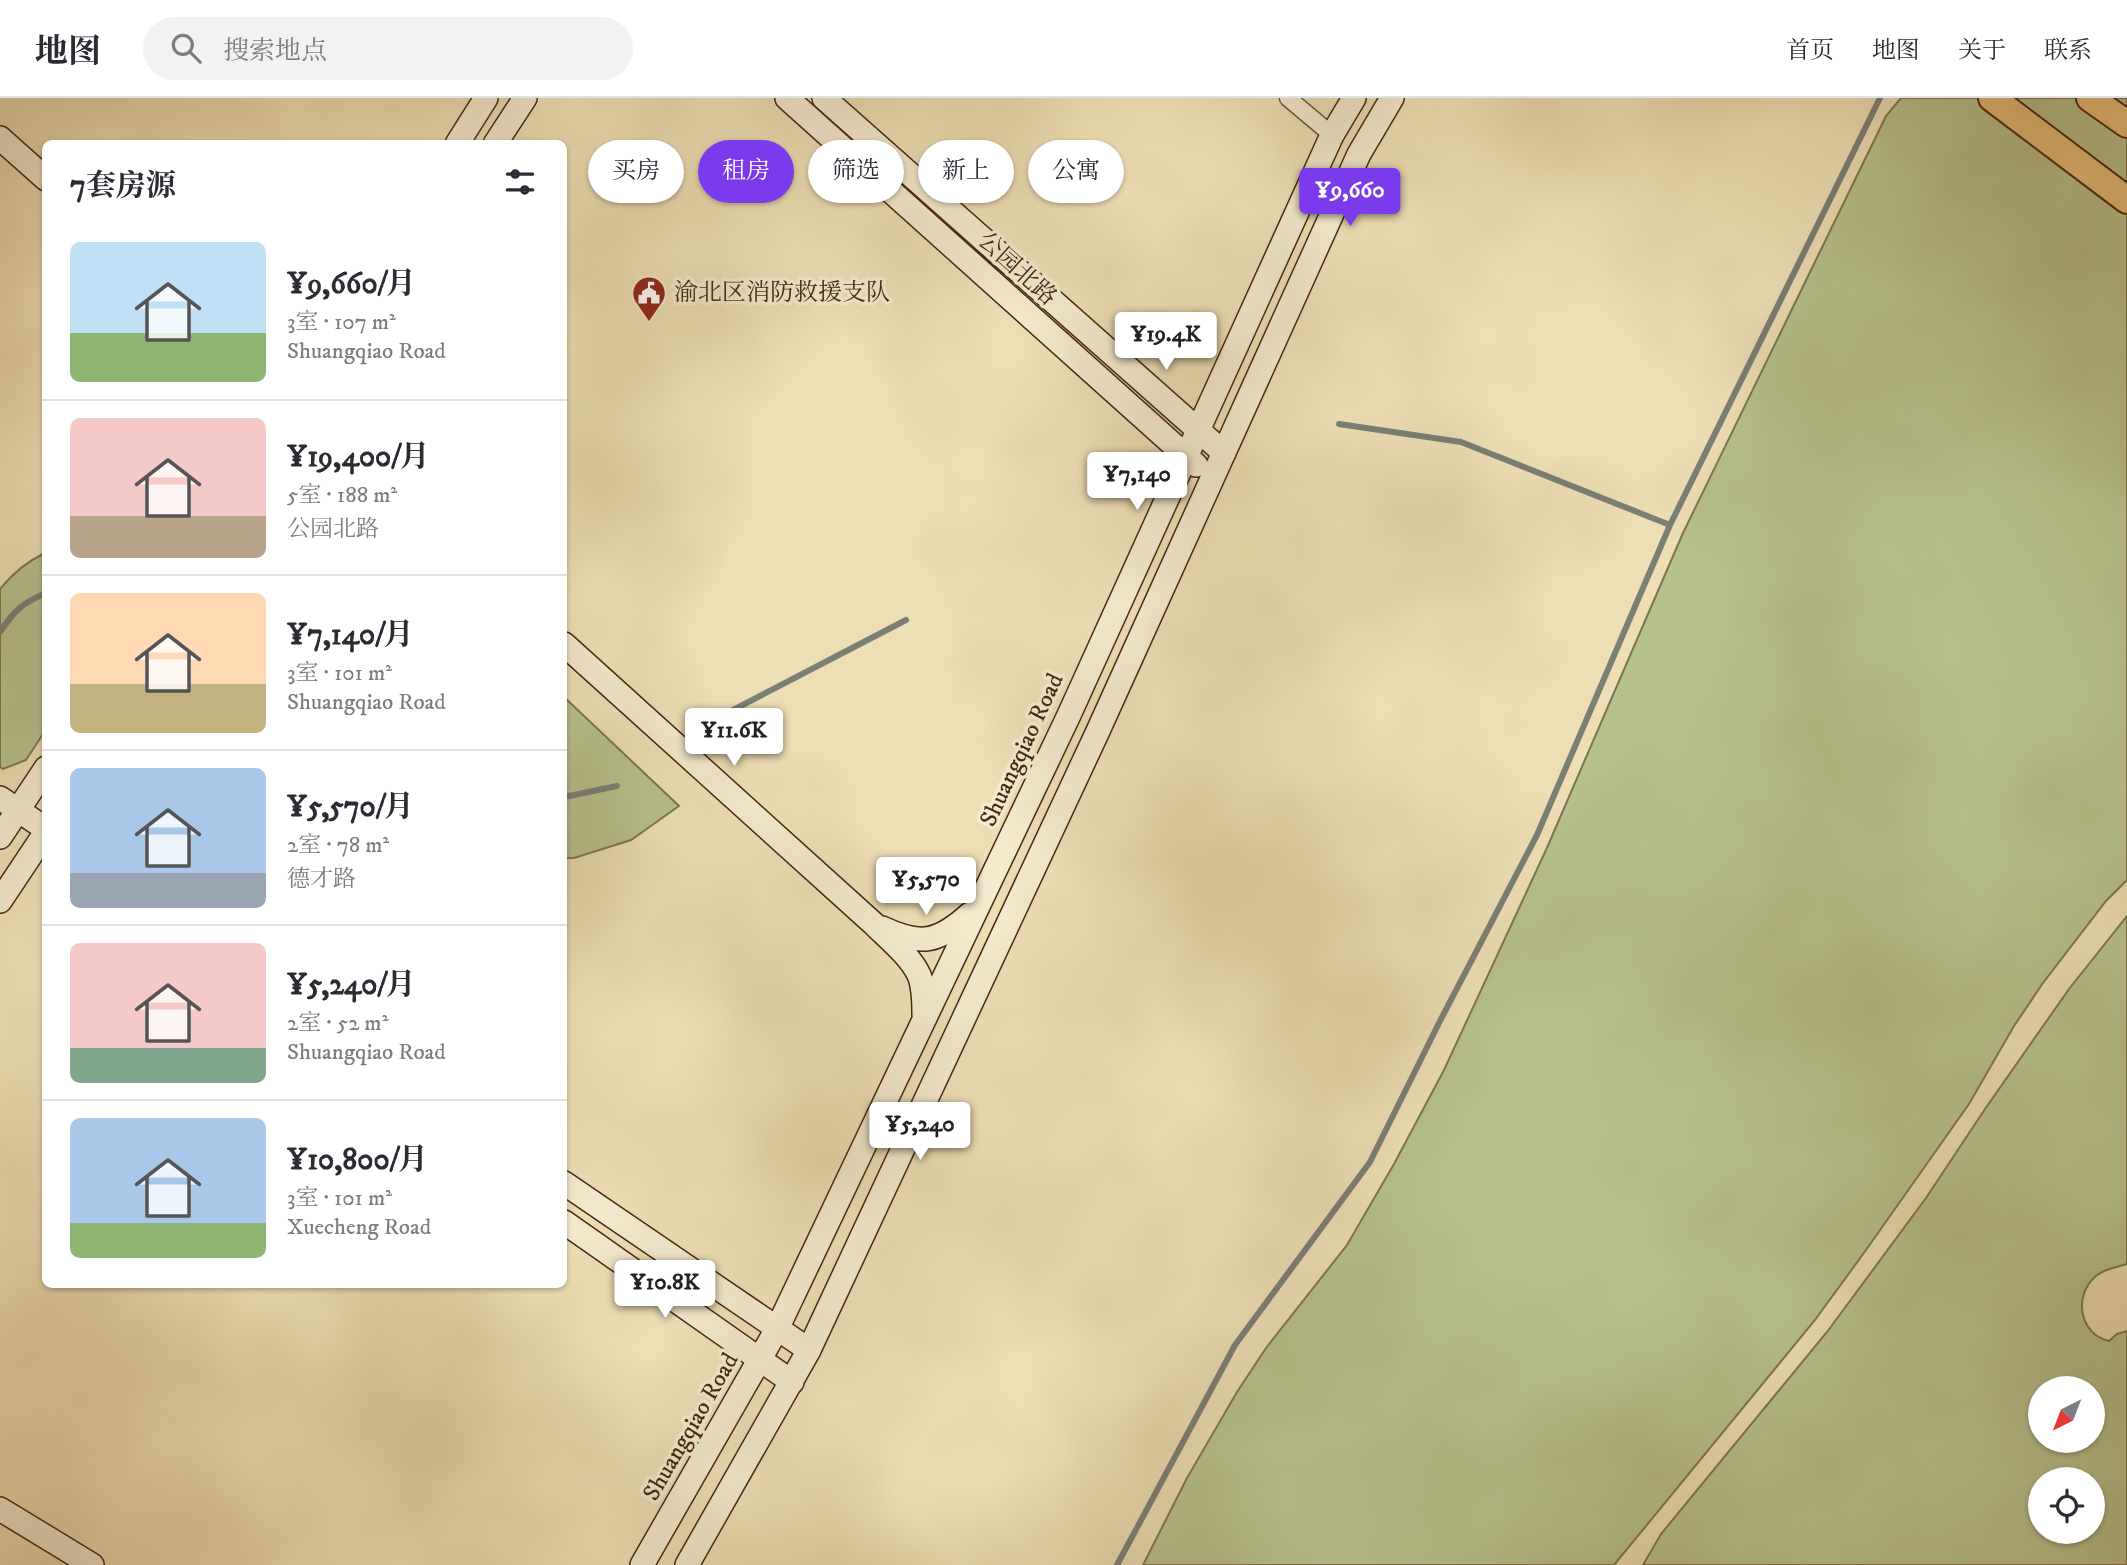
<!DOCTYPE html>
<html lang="zh">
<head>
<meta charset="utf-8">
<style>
  body { margin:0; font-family:"IM FELL DW Pica","Noto Serif SC",serif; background:#f2f2f3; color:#2b2b33; height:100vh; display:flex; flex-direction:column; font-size:26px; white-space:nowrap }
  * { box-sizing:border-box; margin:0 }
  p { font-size:23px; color:#7c7c81 }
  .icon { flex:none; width:38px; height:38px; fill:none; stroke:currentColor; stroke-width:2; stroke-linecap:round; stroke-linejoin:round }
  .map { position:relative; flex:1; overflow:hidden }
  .drawer { position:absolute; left:42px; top:42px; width:525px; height:1148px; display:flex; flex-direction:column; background:#fff; border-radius:10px; box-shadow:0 2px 5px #0004 }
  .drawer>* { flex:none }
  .banner { position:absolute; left:588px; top:42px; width:665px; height:63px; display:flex; gap:14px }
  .needle { width:46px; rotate:222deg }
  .controls { position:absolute; left:2028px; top:1278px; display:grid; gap:14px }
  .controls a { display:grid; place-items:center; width:77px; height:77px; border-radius:50%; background:#fff; box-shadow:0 2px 5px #0004; font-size:35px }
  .price { position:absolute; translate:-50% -60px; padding:0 16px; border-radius:7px; background:#fff; color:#222; font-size:23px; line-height:46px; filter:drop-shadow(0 2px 4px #0008) }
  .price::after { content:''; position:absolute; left:50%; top:42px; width:21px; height:16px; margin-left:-10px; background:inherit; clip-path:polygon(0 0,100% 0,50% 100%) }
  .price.active { background:#7c3aed; color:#fff }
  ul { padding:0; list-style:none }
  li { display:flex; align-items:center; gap:21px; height:175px; padding:0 28px }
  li+li { border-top:2px solid #e1e1e2 }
  li span { display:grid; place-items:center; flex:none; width:196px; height:140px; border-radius:10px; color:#555 }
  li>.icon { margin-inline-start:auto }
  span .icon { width:84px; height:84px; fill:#fffc; stroke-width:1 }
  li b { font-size:30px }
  h2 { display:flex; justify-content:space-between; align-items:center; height:84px; padding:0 28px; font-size:30px }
  .pill { padding:0 24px; border-radius:32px; background:#fff; box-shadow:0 2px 5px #0004; font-size:24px; line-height:63px }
  .pill.active { background:#7c3aed; color:#fff }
  header { display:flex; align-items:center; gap:42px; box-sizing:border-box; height:98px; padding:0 35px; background:#fff; border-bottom:2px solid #e1e1e2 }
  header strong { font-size:33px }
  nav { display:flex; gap:38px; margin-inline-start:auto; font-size:24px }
  .search { width:490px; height:63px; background:#f2f2f3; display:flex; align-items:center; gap:18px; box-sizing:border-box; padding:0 24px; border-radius:38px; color:#7c7c81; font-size:26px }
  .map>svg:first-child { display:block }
  .green { fill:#b7c18e; stroke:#7f7450; stroke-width:2; fill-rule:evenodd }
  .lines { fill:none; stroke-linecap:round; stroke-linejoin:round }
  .stream { stroke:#7b7f76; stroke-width:6 }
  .street-casing { stroke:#71563a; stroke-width:19 }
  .secondary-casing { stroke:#472812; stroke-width:26 }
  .primary-casing { stroke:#472812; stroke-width:30 }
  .street { stroke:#f4eace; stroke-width:16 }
  .secondary { stroke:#f4eace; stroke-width:23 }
  .primary { stroke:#e7bf7a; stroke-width:26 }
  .labels { text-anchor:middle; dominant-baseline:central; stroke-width:7; stroke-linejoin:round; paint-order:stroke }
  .street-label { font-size:24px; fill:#472812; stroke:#f4eace }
  .poi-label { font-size:24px; fill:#472812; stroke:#f4eace; text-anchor:start }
</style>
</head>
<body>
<header>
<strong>地图</strong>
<div class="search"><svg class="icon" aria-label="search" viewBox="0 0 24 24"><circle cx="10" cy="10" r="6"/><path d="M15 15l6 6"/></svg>搜索地点</div>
<nav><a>首页</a><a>地图</a><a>关于</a><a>联系</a></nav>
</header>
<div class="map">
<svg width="2127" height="1467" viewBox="0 0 2127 1467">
  <rect width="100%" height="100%" fill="#eedeb4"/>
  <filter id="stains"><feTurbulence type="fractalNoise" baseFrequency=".00286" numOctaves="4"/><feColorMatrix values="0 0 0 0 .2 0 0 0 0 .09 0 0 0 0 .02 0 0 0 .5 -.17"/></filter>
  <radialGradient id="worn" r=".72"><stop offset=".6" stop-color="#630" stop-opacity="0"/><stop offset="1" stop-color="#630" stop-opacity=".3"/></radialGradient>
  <path class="green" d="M1901,0H2127V782L2106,803L2043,885L2014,928L1969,1006L1866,1152L1815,1222L1614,1467H1143L1187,1380L1237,1294L1266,1250L1347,1147L1394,1066L1444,972L1546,752L1683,435L1886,18Z
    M45,455V633L26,662L3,671L0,669V491C13,475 26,464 45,455Z
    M564,599L679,708L631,742L574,760H564Z
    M2127,818V1166C2116,1170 2105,1170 2096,1178C2073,1197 2079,1236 2109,1243L2117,1236L2127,1233V1467H1643L1661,1436L1827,1234L1926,1100L1985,1011L2069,891ZM2040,1290H2093V1342H2040ZM2040,1381H2093V1433H2040Z"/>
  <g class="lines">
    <path class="stream" d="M1339,326L1461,344L1670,427
      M0,534C14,513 22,505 46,495
      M710,624L906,522
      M564,699L617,688
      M1117,1467L1235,1247L1370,1064L1440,923L1537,737L1670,427L1880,0"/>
    <g class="street-casing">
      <path id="street" d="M1288,0L1332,37"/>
    </g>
    <g class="secondary-casing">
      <path id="secondary" d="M787,0L1196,367
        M824,0L1224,355
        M0,40L46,81
        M457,46L486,0
        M495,46L525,0
        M564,546L875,827C890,842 910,858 919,877C924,889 924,903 924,916
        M0,700L46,731
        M0,739L46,670
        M0,803L46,734
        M882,830C920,848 938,845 970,816
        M564,1085L809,1252
        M564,1124L792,1284
        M0,1411L92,1467
        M642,1467L777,1231L1069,617L1332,37L1354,0
        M687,1467L809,1252L1098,633L1359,56L1392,0"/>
    </g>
    <g class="primary-casing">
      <path id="primary" d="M1992,0L2127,102
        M2090,0L2127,26"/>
    </g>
    <use href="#street" class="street"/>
    <use href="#secondary" class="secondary"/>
    <use href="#primary" class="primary"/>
  </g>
  <defs>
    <g id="civic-pin" transform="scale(1.75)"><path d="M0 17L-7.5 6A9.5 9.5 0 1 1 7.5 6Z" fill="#8f2418" stroke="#f4eace"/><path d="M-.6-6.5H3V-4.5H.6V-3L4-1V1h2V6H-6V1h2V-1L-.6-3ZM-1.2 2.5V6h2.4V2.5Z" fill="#fff"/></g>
  </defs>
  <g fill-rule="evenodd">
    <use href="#civic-pin" x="649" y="195"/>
  </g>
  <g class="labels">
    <g class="street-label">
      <text transform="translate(1017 171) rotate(42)">公园北路</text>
      <text transform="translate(1022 652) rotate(-65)">Shuangqiao Road</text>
      <text transform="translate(691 1329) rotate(-60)">Shuangqiao Road</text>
    </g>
    <g class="poi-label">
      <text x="674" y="195">渝北区消防救援支队</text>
    </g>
  </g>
  <rect width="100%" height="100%" filter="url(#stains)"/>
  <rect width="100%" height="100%" fill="url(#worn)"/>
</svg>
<div class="controls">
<a><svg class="needle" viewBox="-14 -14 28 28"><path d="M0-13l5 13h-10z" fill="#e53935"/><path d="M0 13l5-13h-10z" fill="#7c7c81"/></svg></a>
<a><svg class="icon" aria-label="locate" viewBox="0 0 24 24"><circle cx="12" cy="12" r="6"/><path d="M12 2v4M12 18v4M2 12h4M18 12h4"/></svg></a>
</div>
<b class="price active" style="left:1350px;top:130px">¥9,660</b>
<b class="price" style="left:1166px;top:274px">¥19.4K</b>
<b class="price" style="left:1137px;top:414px">¥7,140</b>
<b class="price" style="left:734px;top:670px">¥11.6K</b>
<b class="price" style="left:926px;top:819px">¥5,570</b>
<b class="price" style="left:920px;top:1064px">¥5,240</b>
<b class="price" style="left:665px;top:1222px">¥10.8K</b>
<div class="banner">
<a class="pill">买房</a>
<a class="pill active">租房</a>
<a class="pill">筛选</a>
<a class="pill">新上</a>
<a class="pill">公寓</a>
</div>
<section class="drawer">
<h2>7套房源<svg class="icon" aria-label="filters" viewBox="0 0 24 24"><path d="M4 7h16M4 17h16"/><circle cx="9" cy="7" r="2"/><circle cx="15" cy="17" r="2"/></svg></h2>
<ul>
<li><span style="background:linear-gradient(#bfe0f5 65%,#8fb573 0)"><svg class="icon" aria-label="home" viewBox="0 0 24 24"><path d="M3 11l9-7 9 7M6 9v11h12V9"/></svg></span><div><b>¥9,660/月</b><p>3室 · 107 m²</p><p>Shuangqiao Road</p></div></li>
<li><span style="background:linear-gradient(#f6c9c9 70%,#b9a48a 0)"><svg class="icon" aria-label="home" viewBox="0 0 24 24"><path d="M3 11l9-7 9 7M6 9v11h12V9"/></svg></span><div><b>¥19,400/月</b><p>5室 · 188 m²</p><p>公园北路</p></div></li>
<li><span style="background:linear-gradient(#ffd9b3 65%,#c2b280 0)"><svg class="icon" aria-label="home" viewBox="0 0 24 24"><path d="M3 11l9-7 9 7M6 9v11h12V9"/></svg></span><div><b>¥7,140/月</b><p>3室 · 101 m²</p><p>Shuangqiao Road</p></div></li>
<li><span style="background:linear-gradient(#a9c7e8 75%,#9aa5b1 0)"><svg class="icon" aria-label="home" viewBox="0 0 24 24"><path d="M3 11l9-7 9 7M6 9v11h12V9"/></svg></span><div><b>¥5,570/月</b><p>2室 · 78 m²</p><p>德才路</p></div></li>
<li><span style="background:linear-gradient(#f6c9c9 75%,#7fa58c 0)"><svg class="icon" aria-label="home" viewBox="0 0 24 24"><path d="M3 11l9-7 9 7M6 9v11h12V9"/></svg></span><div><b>¥5,240/月</b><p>2室 · 52 m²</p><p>Shuangqiao Road</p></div></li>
<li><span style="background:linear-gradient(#a9c7e8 75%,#8fb573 0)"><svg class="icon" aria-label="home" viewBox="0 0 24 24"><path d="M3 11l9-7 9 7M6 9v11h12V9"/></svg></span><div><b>¥10,800/月</b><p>3室 · 101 m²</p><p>Xuecheng Road</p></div></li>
</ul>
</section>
</div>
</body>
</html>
